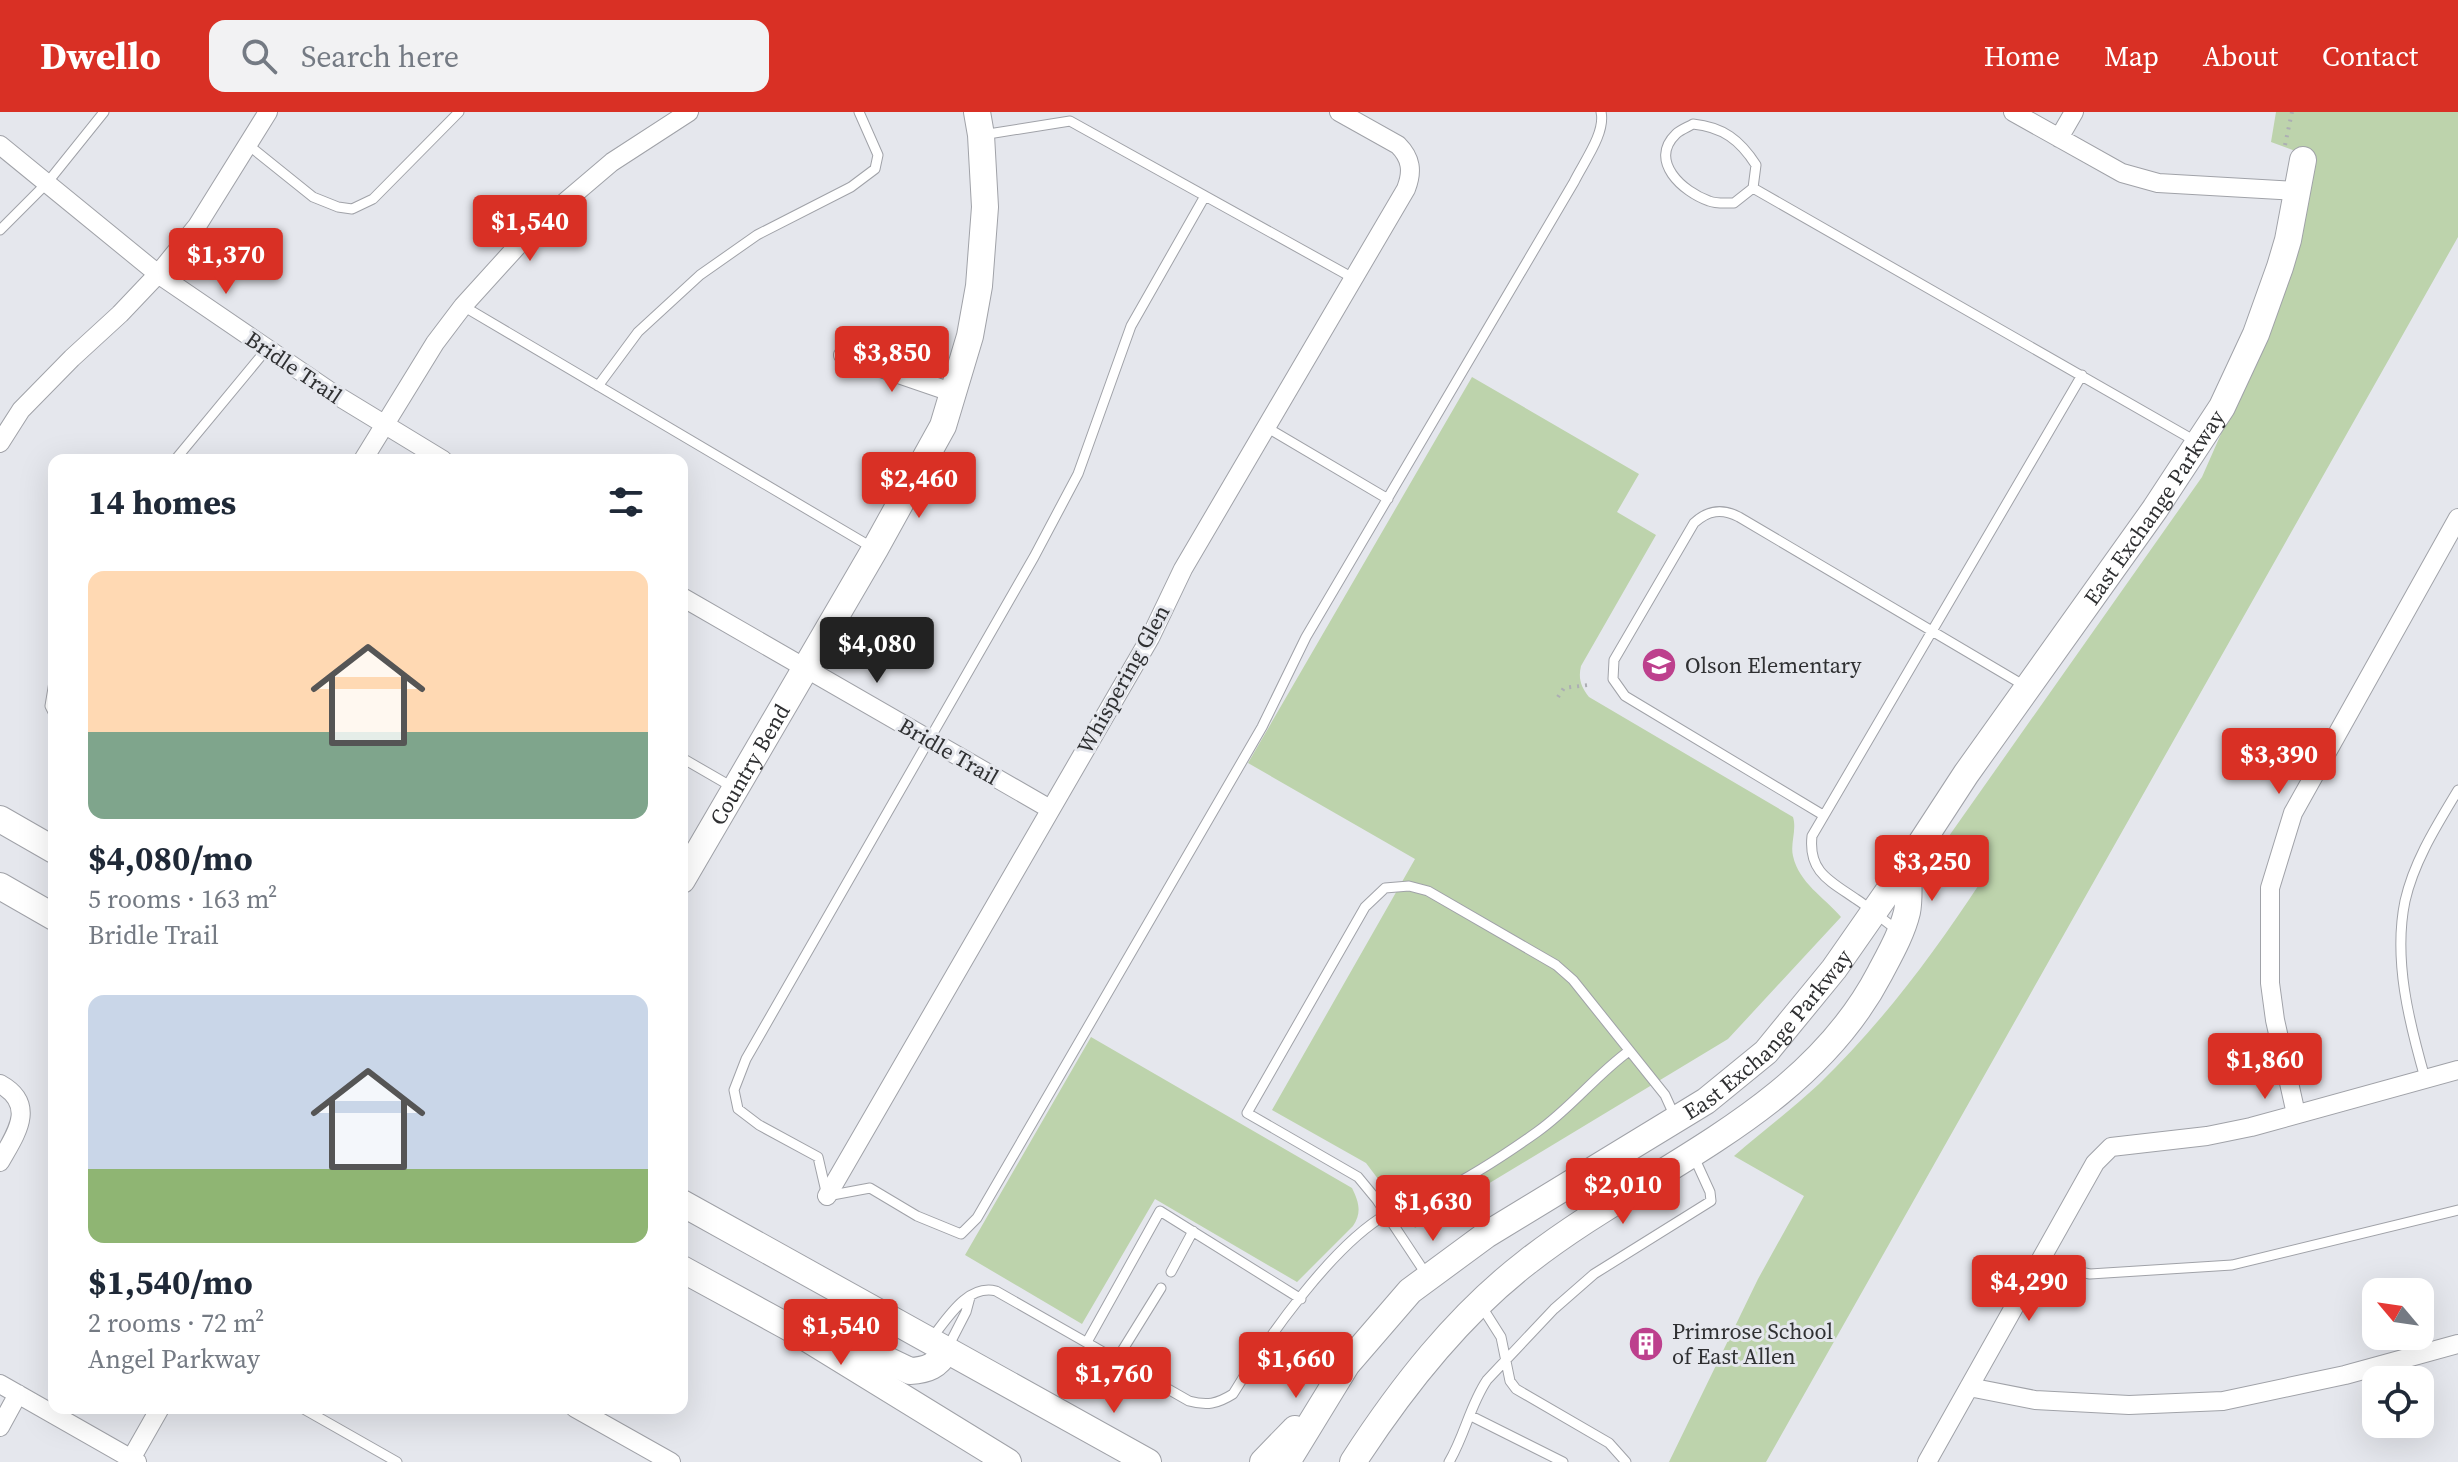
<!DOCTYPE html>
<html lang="en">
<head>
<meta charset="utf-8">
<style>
  body { margin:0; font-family:"Source Serif 4",serif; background:#f2f2f3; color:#1f2937; height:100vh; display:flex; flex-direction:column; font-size:30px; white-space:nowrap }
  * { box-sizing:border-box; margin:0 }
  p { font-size:26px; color:#747a83 }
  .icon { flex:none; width:44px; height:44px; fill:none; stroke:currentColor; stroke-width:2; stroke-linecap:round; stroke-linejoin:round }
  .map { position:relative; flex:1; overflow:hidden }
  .drawer { position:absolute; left:48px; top:342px; width:640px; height:960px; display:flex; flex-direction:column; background:#fff; border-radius:16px; box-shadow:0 8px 32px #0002 }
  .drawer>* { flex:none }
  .needle { width:52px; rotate:299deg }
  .fabs { position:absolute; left:2362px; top:1166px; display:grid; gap:16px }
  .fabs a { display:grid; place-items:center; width:72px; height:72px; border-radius:16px; background:#fff; box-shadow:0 8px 32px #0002; font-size:40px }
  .price { position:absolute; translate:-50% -68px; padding:0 18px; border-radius:8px; background:#d93025; color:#fff; font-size:26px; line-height:52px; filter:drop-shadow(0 2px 4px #0008) }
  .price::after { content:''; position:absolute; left:50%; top:48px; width:24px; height:18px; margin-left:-12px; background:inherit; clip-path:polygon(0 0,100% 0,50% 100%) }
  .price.active { background:#222; color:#fff }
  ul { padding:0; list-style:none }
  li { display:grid; align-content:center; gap:16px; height:424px; padding:0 40px }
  li span { display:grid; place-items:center; height:248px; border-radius:16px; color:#555 }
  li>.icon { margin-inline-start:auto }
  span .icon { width:144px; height:144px; fill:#fffc; stroke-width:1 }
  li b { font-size:34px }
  h2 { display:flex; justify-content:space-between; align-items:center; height:96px; padding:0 40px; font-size:34px }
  header { display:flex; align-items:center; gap:48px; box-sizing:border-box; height:112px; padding:0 40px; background:#d93025; color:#fff }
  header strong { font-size:38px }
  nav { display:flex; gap:44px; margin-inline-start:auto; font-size:28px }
  .search { width:560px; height:72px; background:#f2f2f3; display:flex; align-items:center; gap:20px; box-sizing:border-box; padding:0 28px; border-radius:16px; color:#747a83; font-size:30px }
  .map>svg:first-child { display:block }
  .green { fill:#bdd3ac }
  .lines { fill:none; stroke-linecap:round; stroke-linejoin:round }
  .lane-casing { stroke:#a0a2a8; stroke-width:11 }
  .street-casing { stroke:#a0a2a8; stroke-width:20 }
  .secondary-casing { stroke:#a0a2a8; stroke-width:28 }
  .path { stroke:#acaeb3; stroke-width:4; stroke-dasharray:2 6; stroke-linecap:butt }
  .lane { stroke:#fff; stroke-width:9 }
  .street { stroke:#fff; stroke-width:18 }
  .secondary { stroke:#fff; stroke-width:26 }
  .labels { text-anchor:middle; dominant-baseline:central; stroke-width:6; stroke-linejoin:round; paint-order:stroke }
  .street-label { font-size:22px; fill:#2f3032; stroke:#e5e7ed }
  .poi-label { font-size:22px; fill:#2f3032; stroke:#e5e7ed; text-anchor:start }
</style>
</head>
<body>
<header>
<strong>Dwello</strong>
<div class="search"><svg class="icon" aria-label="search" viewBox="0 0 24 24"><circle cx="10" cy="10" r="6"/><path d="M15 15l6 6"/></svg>Search here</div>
<nav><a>Home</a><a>Map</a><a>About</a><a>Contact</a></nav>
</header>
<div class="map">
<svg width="2458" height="1350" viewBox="0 0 2458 1350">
  <rect width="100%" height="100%" fill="#e5e7ed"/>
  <path class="green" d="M2276,0H2458V125L1766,1350H1669L1758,1167L1804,1084L1734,1044C1762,1020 1792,997 1819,972C1881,912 1933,843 1980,771L1937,741L2202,365L2265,222L2314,46L2271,30Z
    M1472,265L1639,362L1617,400L1656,423L1581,554C1578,567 1581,575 1589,585L1793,705C1797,718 1790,731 1793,744C1799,771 1824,785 1841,805L1728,927L1415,1116L1366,1051L1272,998L1415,747L1248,651Z
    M1091,925L1352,1076C1359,1090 1362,1101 1353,1114L1297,1170L1155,1087L1082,1212L965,1143Z"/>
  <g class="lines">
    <g class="lane-casing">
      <path id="lane" d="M1693,12C1723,15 1740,28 1756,53L1753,76L1734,91C1726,91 1716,92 1709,89C1683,80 1648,49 1676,22C1680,18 1688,15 1693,12Z
        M982,23L1070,9L1353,166
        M247,32L313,85L338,95L352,97L373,87L459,0
        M1753,76L2197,330
        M1205,84L1131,214L1078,362L1034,445L746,947L734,978L738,997L759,1013L818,1045L827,1084L870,1076L917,1104L961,1122L977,1106L1262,615L1306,525L1574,70C1583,51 1606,21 1601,0
        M0,118L47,71L104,0
        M463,194L873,436
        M598,274L638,220L700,163L757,123L851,75L875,57L878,43L859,0
        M1266,315L1388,387
        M175,348L266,238
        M54,570L50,594L54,602
        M682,646L734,676
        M1823,703L1625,584L1613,567L1614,548L1694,411C1708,398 1722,396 1739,405L2025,574
        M1897,818C1883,808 1870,796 1856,787C1830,769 1808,760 1812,724L2082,263
        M2425,966C2409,910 2393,847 2405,789C2414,749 2437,713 2458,678
        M2039,1152L2090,1162L2232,1153L2458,1098
        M1171,1160L1193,1119
        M1426,1162L1377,1088L1358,1065L1247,1001L1365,795L1385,776L1409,774L1428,779L1556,853L1573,868L1665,983L1675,1005
        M1482,1195L1501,1225L1510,1269L1516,1277L1609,1331L1626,1350
        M931,1227C947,1207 967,1172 996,1179L1189,1289C1207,1294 1217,1292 1233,1282C1266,1228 1332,1133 1387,1102C1403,1093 1422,1089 1438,1081C1473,1064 1506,1042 1537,1020C1571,996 1596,963 1629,939
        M1087,1230L1160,1099L1301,1187
        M948,1235L966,1200L970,1185
        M1117,1247L1161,1176
        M302,1296L397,1350
        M1471,1304L1563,1350
        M1449,1350C1465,1323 1470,1293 1487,1268L1554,1197L1594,1162L1711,1089L1710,1080L1694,1045"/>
    </g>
    <g class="street-casing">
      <path id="street" d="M2013,0L2122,61L2158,71L2297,79
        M2059,26L2074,0
        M0,33L158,162L328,278L443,348
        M843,243L954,281
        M0,331L21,298L72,246L120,202L158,162L197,114L268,0
        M363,348L435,231L463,194L532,118L612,50L689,0
        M682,485L1050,697
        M0,972C38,993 15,1023 0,1050
        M2296,1002L2275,908L2270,871V776L2293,701L2458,406
        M827,1084L1150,526L1183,457L1406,77C1413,59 1411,46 1398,33L1339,0
        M0,1272L137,1350
        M1969,1275L2035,1288L2129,1293L2223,1289L2345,1263L2458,1232
        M575,1296L671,1350
        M0,1315L18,1282
        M131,1347L160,1296
        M1927,1350L2095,1051L2111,1035L2207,1024L2251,1015L2458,958"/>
    </g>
    <g class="secondary-casing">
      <g id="secondary">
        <path d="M0,707L54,738"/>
        <path id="s1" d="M682,768L875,437L943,314L970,224L979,174L985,95L981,23L977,0"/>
        <path d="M0,774L54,805"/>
        <path d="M682,1091L1148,1350"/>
        <path d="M682,1157L790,1216L1008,1350"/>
        <path d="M818,1215L910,1259C928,1258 937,1254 947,1238"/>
        <path d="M1263,1350L1295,1317"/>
        <path id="s2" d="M1287,1350L1347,1252L1410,1179L1486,1123L1706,989L1766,940L1834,857L1908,751L1966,662L2155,397L2222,295L2256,222L2280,155L2288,128L2303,48"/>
        <path d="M1353,1350C1401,1276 1457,1204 1527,1150C1647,1056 1806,1003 1880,861C1890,842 1902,821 1907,800C1910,785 1908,767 1908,751"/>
      </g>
    </g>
    <path class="path" d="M2285,33L2292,0
      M1558,585L1564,576L1588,573"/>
    <use href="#lane" class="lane"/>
    <use href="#street" class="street"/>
    <use href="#secondary" class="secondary"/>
  </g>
  <defs>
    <g id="school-disc" transform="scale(1.8)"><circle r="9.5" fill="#bd408d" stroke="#e5e7ed"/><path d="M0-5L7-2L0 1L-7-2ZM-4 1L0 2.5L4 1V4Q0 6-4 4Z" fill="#fff"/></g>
    <g id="building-disc" transform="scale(1.8)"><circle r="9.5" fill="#bd408d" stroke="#e5e7ed"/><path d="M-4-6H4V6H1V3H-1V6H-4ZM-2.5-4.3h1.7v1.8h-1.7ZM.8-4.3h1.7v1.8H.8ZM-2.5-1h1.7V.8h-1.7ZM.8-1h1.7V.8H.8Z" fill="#fff"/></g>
  </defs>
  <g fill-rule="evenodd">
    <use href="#school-disc" x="1659" y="553"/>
    <use href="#building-disc" x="1646" y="1232"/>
  </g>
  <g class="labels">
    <g class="street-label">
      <text transform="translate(294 255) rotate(34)">Bridle Trail</text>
      <text stroke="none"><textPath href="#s2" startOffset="1310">East Exchange Parkway</textPath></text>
      <text transform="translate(1123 567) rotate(-61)">Whispering Glen</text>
      <text transform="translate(949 639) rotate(30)">Bridle Trail</text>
      <text stroke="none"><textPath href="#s1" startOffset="134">Country Bend</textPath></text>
      <text stroke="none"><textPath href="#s2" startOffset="654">East Exchange Parkway</textPath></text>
    </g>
    <g class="poi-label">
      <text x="1685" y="553">Olson Elementary</text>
      <text x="1672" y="1219">Primrose School<tspan x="1672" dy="25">of East Allen</tspan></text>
    </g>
  </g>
</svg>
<div class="fabs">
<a><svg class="needle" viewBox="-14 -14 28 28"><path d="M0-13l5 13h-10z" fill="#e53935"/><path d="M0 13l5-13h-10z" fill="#747a83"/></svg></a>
<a><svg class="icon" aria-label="locate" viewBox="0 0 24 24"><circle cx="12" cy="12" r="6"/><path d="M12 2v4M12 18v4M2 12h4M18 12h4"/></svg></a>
</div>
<b class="price" style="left:530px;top:151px">$1,540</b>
<b class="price" style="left:226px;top:184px">$1,370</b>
<b class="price" style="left:892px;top:282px">$3,850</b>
<b class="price" style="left:919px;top:408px">$2,460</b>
<b class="price active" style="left:877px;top:573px">$4,080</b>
<b class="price" style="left:2279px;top:684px">$3,390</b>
<b class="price" style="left:1932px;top:791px">$3,250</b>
<b class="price" style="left:2265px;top:989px">$1,860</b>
<b class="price" style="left:1623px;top:1114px">$2,010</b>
<b class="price" style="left:1433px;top:1131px">$1,630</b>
<b class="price" style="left:2029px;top:1211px">$4,290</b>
<b class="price" style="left:841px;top:1255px">$1,540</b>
<b class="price" style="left:1296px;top:1288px">$1,660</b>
<b class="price" style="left:1114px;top:1303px">$1,760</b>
<section class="drawer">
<h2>14 homes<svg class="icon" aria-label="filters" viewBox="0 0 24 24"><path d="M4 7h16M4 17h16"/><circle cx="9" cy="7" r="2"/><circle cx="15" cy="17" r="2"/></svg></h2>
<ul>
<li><span style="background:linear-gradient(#ffd9b3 65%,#7fa58c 0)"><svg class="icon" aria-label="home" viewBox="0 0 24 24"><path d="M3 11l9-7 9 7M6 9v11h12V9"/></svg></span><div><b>$4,080/mo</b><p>5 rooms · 163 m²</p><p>Bridle Trail</p></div></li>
<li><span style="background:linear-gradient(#c9d6e8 70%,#8fb573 0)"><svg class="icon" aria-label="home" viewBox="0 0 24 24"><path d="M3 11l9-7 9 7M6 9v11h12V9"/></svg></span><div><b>$1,540/mo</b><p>2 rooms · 72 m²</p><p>Angel Parkway</p></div></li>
</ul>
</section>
</div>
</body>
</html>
